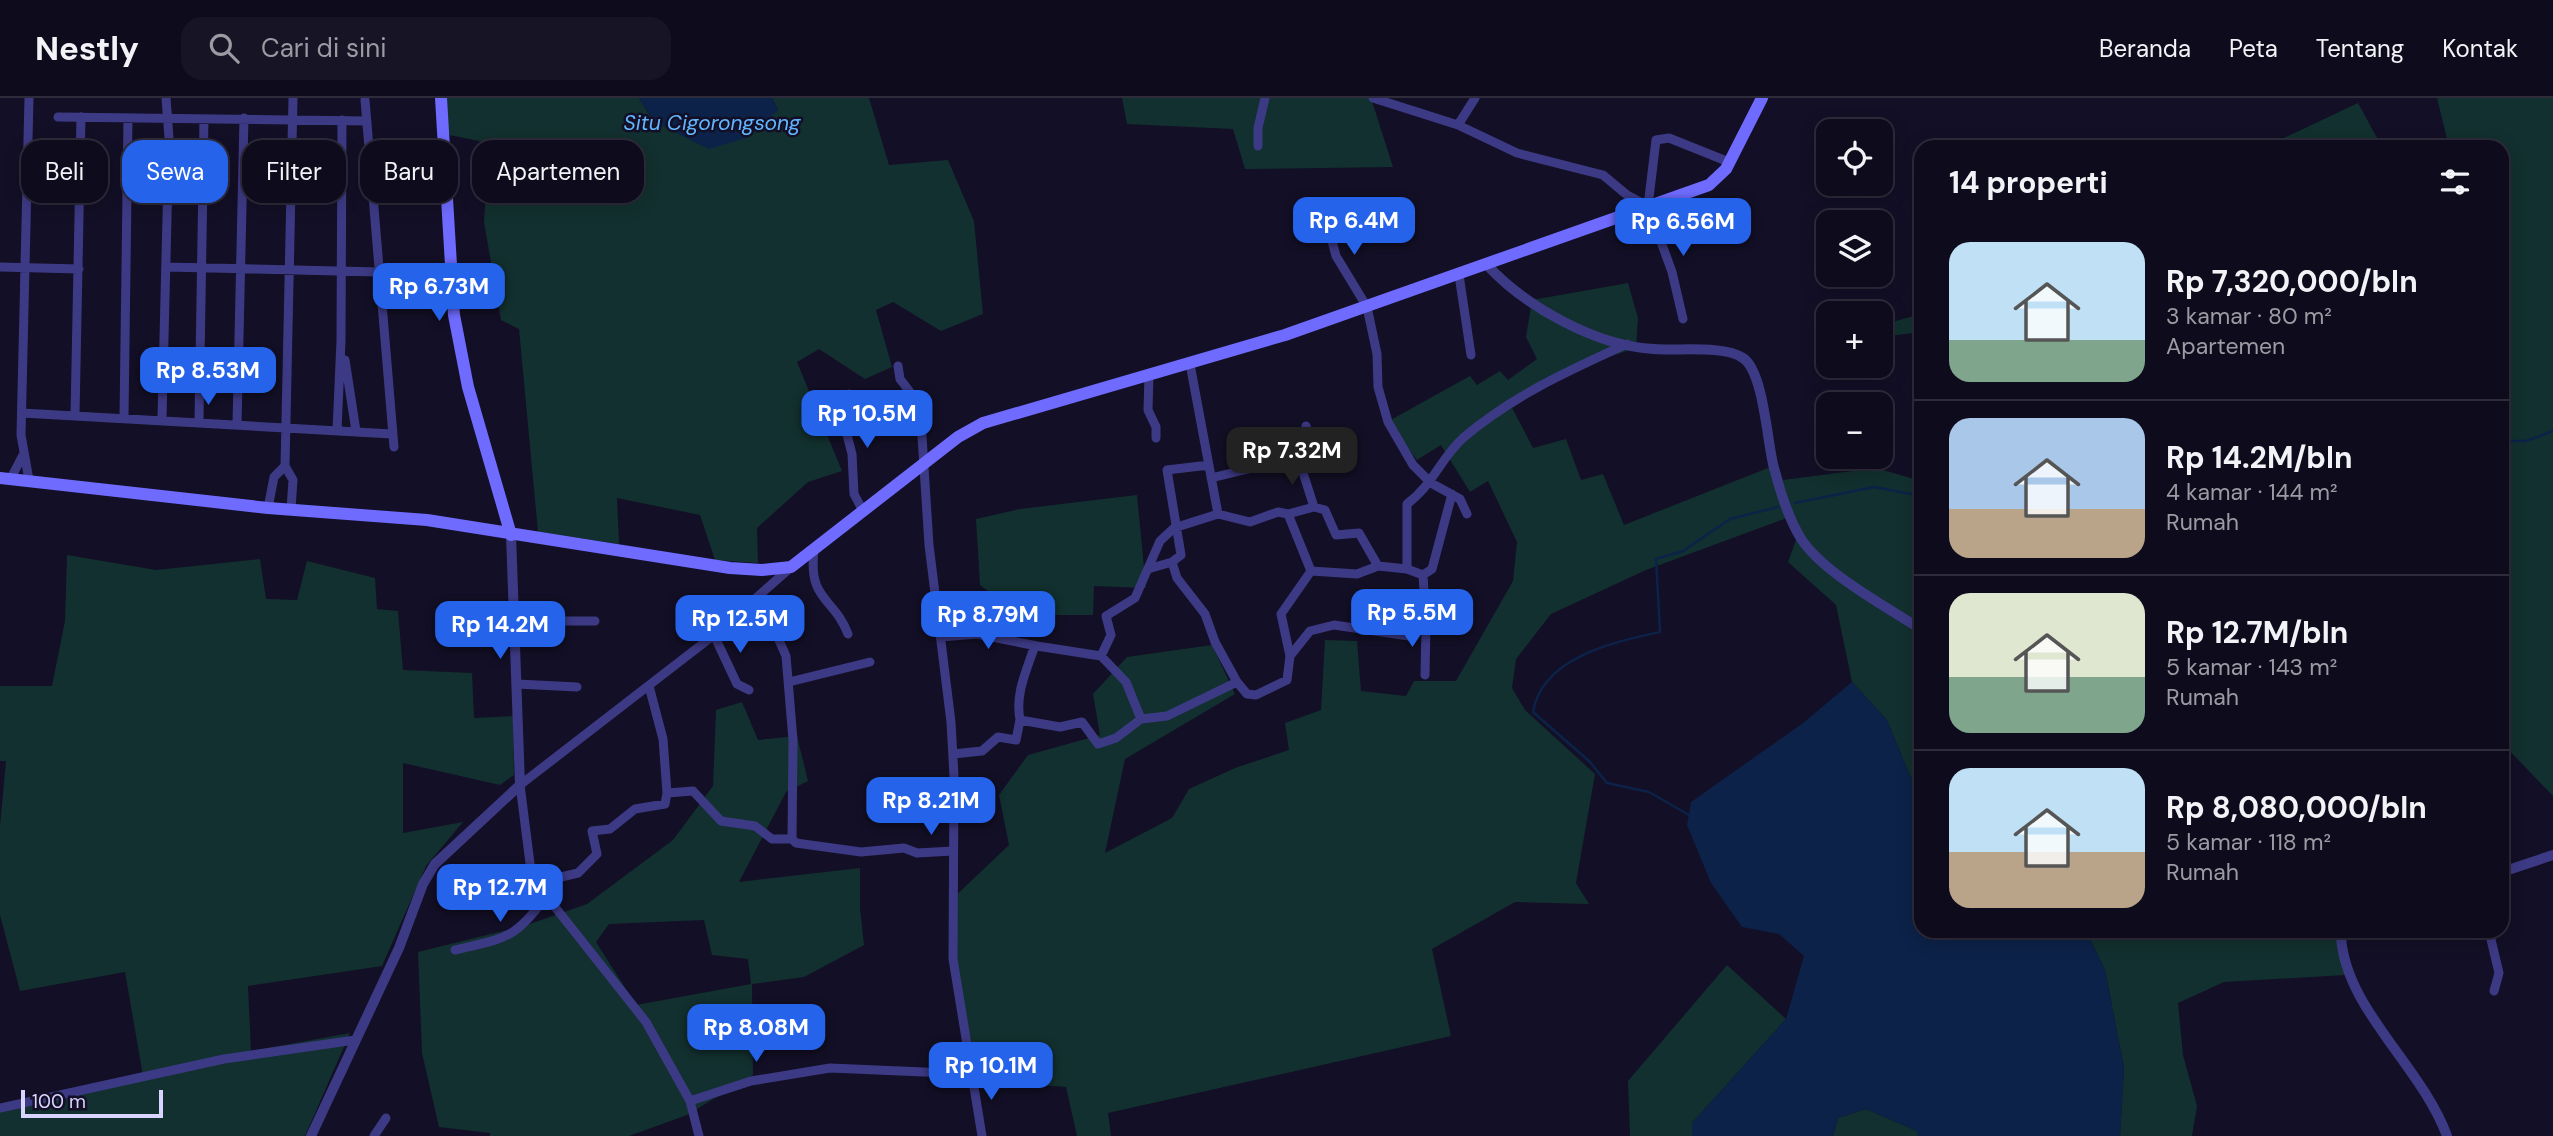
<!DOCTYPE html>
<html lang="id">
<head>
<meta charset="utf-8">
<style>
  body { margin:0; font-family:"DM Sans",sans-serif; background:#171425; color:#f1f3f6; height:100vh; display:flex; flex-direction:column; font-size:26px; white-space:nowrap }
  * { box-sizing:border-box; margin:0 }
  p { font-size:23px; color:#9b9ba3 }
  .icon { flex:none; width:38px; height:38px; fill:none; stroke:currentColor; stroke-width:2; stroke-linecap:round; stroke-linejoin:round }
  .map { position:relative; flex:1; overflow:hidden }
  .side { position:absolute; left:1914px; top:42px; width:595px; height:798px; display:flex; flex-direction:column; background:#0e0b1c; border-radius:21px; box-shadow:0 4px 18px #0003,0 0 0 2px #2e2b3b }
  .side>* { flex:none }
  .guide { position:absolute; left:21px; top:42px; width:665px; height:63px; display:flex; gap:14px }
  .fabs { position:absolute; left:1816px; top:21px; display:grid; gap:14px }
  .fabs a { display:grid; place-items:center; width:77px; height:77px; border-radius:14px; background:#0e0b1c; box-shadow:0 4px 18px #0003,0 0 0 2px #2e2b3b; font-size:35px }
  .scale { position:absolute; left:21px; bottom:18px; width:142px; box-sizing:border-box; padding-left:7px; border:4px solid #d9d4ff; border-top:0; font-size:19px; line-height:24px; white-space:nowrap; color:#d9d4ff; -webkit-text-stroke:5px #130f26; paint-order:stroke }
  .price { position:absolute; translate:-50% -60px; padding:0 16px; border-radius:14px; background:#2563eb; color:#fff; font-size:23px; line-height:46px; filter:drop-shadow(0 2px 4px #0008) }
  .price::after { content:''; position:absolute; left:50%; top:42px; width:21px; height:16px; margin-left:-10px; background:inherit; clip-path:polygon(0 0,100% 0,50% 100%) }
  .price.current { background:#222; color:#fff }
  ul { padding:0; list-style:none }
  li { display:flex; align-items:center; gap:21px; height:175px; padding:0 35px }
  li+li { border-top:2px solid #2e2b3b }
  li span { display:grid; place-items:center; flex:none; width:196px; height:140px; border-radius:21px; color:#555 }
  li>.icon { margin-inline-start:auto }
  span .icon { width:84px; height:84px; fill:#fffc; stroke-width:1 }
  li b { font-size:30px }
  h2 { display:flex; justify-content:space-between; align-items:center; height:84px; padding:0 35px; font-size:30px }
  .pill { padding:0 24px; border-radius:21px; background:#0e0b1c; box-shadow:0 4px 18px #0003,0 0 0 2px #2e2b3b; font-size:24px; line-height:63px }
  .pill.current { background:#2563eb; color:#fff }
  header { display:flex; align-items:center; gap:42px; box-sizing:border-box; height:98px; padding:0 35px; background:#0e0b1c; border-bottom:2px solid #2e2b3b }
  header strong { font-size:33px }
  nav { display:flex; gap:38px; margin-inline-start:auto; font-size:24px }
  .search { width:490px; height:63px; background:#171425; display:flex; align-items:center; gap:18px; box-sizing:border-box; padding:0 24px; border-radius:21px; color:#9b9ba3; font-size:26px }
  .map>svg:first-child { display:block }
  .green { fill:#12302f; fill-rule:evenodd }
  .water { fill:#0c2248 }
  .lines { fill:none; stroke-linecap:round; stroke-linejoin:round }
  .stream { stroke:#0c2248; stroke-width:2.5 }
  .minor { stroke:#3d3a85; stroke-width:9 }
  .tertiary { stroke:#3d3a85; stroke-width:10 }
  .secondary { stroke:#6f6bff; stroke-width:12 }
  .labels { text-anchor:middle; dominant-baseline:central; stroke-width:5; stroke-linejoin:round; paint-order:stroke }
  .water-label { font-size:21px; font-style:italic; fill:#62b6ff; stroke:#130f26 }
</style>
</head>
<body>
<header>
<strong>Nestly</strong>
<div class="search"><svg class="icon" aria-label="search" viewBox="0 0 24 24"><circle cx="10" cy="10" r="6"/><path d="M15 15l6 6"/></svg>Cari di sini</div>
<nav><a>Beranda</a><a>Peta</a><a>Tentang</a><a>Kontak</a></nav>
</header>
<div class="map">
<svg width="2553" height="1038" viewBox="0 0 2553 1038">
  <rect width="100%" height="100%" fill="#130f26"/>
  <path class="green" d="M441,0H639L654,24L778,12L772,0H869L889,67L948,62L974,123L983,216L941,233L893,204L876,212L892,269L865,281L819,251L797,264L842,373L808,384L757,430L758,465L715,462L700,417L617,400L619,446L538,434L519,231L501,222L484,124L489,45L444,36Z
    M1122,0H1371L1393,69L1245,71L1233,31L1127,26Z
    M2437,0H2553V698L2503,646L2502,49H2449Z
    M2358,5L2381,47L2379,49H2265Z
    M1628,185L1638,220L1636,250L1545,280L1509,304L1533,350L1566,341L1581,382L1603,376L1624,427L1778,366L1783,382L1876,370L1921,383V694L1910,678L1887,622L1852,584L1836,507L1788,464L1797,439L1787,420L1646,472L1551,516L1516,561L1512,590L1525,612L1595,676L1576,785L1589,806L1515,804L1432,851L1451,938L1108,1015L1111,1038H1077L1066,989L970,982L950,803L1009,747L999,697L1028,657L1100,637L1093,596L1127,559L1212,547L1235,596L1125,661L1105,755L1172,720L1189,691L1235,670L1289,652L1285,625L1321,612L1325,542L1357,543L1361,593L1406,598L1414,583H1456L1513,483L1517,444L1488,383L1470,394L1441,347L1417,362L1387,324L1470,278L1477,287L1500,273L1508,282L1537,261L1526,239L1532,202Z
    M1921,216V234L1881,239V227Z
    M1137,397L1146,490L1094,488L1093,517H1019L980,487L976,421L1020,411Z
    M67,457L156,472L260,461L266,501L297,502L307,463L375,480L377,511L398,513L403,572L472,575L474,620L513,618L514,677L500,687L403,665V735L463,724L426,768L382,868L248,888L251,953L350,935L305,1038H0V1012L143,978L125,874L20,893L0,817V728L6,663H0V588H52L65,523Z
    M742,604L758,642L797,638L808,683L786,694L739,784L860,770V810L864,847L804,879L752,886L753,977L687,1017L629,1038H490V1035L439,1029L422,955L418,854L527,827L587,806L673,742L713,688L716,612ZM704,822L712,857L748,861L751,886L636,907L596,844L609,826Z
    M2086,833H2327L2337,842L2345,877L2224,884L2178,905L2183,957L2197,1008L2192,1038H2120L2124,970L2105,872Z
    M1727,867L1786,921L1692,1025V1038H1630L1628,983Z
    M1866,1011L1917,1033L1918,1038H1833L1838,1020Z"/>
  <path class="water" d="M639,0H772L778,12L746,40L709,51L654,24Z
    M1852,584L1887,622L1910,678L1921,694L1922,833H2086L2105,872L2124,970L2120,1038H1918L1917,1033L1866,1011L1838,1020L1833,1038H1692V1025L1786,921L1804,858L1779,836L1742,829L1711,785L1687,727L1691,704L1803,625Z"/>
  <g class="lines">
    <path class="stream" d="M2502,343H2526L2553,333
      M1795,405L1874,389L1922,398
      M1689,717L1649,694L1607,685L1589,663L1533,614C1542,559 1614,544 1660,534L1656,461L1683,453L1730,421L1778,409"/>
    <path class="minor" d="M1373,0L1458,27L1517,55L1603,77L1627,97L1648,108
      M365,2L394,349
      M58,19L367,23
      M1458,27L1475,0
      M1258,48V30L1265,0
      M1325,117L1336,158L1367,209L1377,256L1378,289L1388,324L1413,367L1431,385L1460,401L1467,416
      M0,169L79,171
      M166,169L379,174
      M1459,177L1471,257
      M1683,221L1672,174L1648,108L1656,42L1669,40L1729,64
      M345,262L356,333
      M1190,266L1218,416
      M898,268L900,281L920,307L929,447L951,624L954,678L953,861L982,1038
      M1149,277L1148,312L1156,329V340
      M849,296L844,325L852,356L854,396L863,413
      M22,315L392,336
      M75,317L81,19
      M124,319L128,20
      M162,320L169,40L166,0
      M199,323L204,21
      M237,326L244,20
      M337,332L341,243L342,22
      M1298,359L1314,409
      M11,380L23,357
      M1211,380L1310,356L1313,349L1306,328
      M29,382L21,337L29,0
      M268,410L274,379L285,368
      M291,411L293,382L285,368L293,0
      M1288,416L1314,409L1325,412L1336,437L1359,435L1378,468
      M814,453C808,503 834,499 848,536
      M1172,464L1177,480L1205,516L1215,544L1237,584
      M1148,471L1172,464L1181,457L1167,372L1209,367
      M1407,471L1423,477L1432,471L1452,396
      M752,505L778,540L786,558L793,642L792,741L796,745L861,754L904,750L917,755L953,753
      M515,523H595
      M714,537L737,586L749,592
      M941,539L977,536L1037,548
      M1101,558L1126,584L1141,621
      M1290,558L1310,533L1334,527L1409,538L1413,530L1426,526L1423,477
      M1425,577L1426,526
      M789,584L870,564
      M517,586L577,589
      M649,588L663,641L667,695
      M1020,622C1015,596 1026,574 1034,550L1037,548L1101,558L1111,537L1106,518L1135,500L1160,443L1174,430L1218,416L1250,424L1278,414L1288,416L1311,473
      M953,656L982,653L998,639L1016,642L1020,622L1060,629L1082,624L1098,646L1116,640L1141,621L1167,618L1237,584L1247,596L1256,597L1287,582L1290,558L1281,516L1311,473L1357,476L1378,468L1407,471V406C1433,387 1440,361 1463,340C1512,298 1568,273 1627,246
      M536,785L578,775L597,756L592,733L610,731L635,711L665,706L667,695L693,693L721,723L755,728L772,741H792
      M2489,833L2499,875L2494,893
      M455,852C505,840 514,842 545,800
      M690,1003L751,983L830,970L970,976
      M0,1010L224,961L355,942
      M374,1038L386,1020
      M699,1038L690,1003L646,924L536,785L531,773L520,687L714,537L790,470"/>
    <path class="tertiary" d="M1487,167C1526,209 1596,248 1654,251C1678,253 1724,247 1743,260C1764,274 1767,345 1774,370C1780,393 1788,419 1800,439C1821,474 1887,509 1922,532
      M2502,774L2553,757
      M2334,833L2341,838L2351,833
      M2341,838C2345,911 2421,967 2447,1038
      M311,1038L399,850L423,786L435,766L520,687L511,437"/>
    <path class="secondary" d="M441,0L454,217L468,289L511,437
      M0,380L268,410L427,422L730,470L762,472L791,469L958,339L983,325L1285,237L1709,87L1726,71L1762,0"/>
  </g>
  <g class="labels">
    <g class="water-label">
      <text x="712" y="25">Situ Cigorongsong</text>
    </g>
  </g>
</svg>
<div class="fabs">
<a><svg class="icon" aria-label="locate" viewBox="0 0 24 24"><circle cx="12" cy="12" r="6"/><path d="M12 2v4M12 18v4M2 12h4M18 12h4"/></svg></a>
<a><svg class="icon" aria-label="layers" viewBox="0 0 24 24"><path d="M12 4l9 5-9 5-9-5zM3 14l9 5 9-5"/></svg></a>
<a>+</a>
<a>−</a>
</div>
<div class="scale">100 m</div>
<b class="price" style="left:1354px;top:159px">Rp 6.4M</b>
<b class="price" style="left:1683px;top:160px">Rp 6.56M</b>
<b class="price" style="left:439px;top:225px">Rp 6.73M</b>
<b class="price" style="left:208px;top:309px">Rp 8.53M</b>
<b class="price" style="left:867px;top:352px">Rp 10.5M</b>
<b class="price current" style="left:1292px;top:389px">Rp 7.32M</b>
<b class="price" style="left:1412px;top:551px">Rp 5.5M</b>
<b class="price" style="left:988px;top:553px">Rp 8.79M</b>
<b class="price" style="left:740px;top:557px">Rp 12.5M</b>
<b class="price" style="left:500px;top:563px">Rp 14.2M</b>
<b class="price" style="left:931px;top:739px">Rp 8.21M</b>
<b class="price" style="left:500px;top:826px">Rp 12.7M</b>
<b class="price" style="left:756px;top:966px">Rp 8.08M</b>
<b class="price" style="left:991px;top:1004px">Rp 10.1M</b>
<div class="guide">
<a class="pill">Beli</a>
<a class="pill current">Sewa</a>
<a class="pill">Filter</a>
<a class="pill">Baru</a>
<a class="pill">Apartemen</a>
</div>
<section class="side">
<h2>14 properti<svg class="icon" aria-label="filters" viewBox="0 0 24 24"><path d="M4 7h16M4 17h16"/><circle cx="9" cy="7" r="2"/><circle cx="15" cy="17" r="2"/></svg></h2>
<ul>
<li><span style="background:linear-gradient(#bfe0f5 70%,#7fa58c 0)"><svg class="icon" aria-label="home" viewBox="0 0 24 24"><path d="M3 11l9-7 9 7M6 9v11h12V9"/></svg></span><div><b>Rp 7,320,000/bln</b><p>3 kamar · 80 m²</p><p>Apartemen</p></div></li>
<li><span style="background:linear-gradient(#a9c7e8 65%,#b9a48a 0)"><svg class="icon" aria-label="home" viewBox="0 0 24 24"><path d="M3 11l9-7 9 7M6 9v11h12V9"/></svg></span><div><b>Rp 14.2M/bln</b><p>4 kamar · 144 m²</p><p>Rumah</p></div></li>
<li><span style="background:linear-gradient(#dfe7d0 60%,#7fa58c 0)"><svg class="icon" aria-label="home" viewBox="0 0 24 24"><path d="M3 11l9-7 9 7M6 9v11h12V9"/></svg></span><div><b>Rp 12.7M/bln</b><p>5 kamar · 143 m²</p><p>Rumah</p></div></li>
<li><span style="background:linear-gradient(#bfe0f5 60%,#b9a48a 0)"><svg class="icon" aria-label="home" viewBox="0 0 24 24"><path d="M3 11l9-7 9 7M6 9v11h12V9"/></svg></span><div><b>Rp 8,080,000/bln</b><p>5 kamar · 118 m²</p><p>Rumah</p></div></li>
</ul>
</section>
</div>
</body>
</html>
